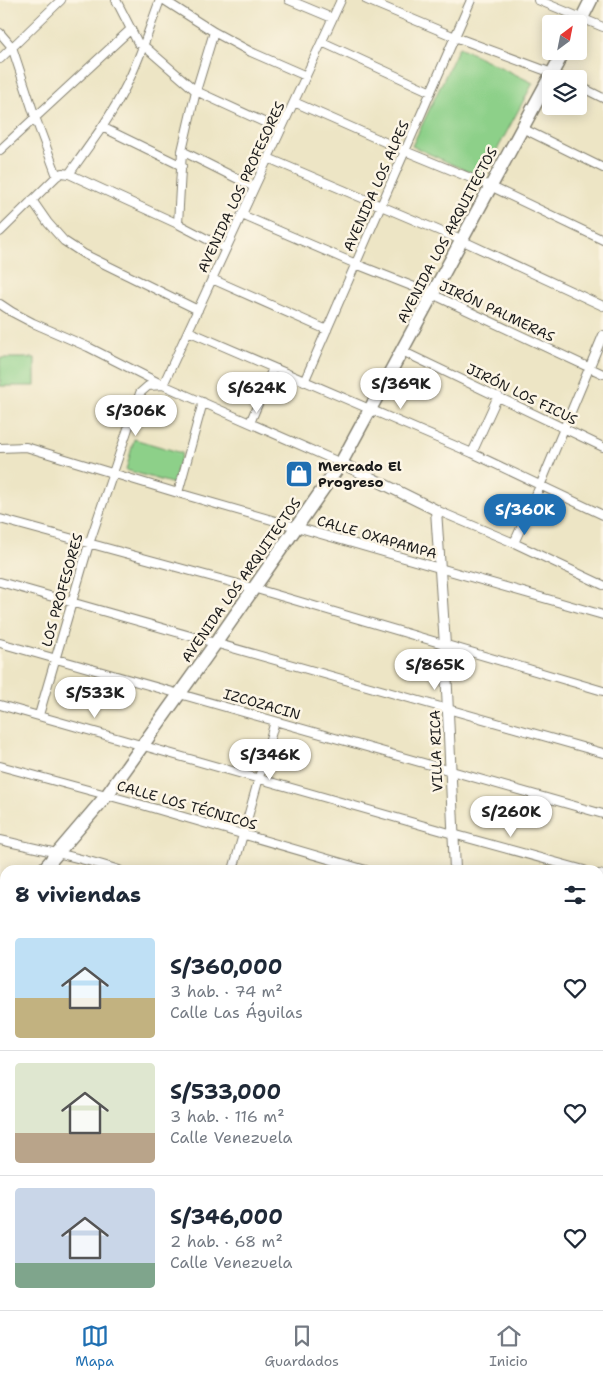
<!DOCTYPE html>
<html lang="es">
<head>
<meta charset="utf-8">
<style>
  body { margin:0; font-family:"Shantell Sans",sans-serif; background:#f6f6f7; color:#1f2937; height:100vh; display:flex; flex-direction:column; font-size:19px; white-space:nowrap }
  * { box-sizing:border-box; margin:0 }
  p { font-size:16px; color:#747a83 }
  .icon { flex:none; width:28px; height:28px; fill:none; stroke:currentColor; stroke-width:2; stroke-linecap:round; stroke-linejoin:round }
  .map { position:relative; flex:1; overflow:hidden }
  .panel { position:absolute; left:0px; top:865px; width:604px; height:445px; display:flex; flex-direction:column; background:#fff; border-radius:15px 15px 0 0; box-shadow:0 2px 12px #0003 }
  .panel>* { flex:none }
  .needle { width:32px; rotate:32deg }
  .tools { position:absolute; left:542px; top:15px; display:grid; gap:10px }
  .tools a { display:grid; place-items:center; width:45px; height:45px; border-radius:5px; background:#fff; box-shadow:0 2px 12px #0003; font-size:25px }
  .price { position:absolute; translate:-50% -42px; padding:0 11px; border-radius:18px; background:#fff; color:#222; font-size:16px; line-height:32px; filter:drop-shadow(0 1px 2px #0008) }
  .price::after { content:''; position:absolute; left:50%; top:30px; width:15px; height:11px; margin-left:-8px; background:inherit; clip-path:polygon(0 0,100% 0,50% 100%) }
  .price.current { background:#1f6fb2; color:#fff }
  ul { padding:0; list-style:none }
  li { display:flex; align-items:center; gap:15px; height:125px; padding:0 15px }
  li+li { border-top:1px solid #e0e1e3 }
  li span { display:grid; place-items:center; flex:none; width:140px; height:100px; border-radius:5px; color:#555 }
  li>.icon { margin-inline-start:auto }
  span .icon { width:60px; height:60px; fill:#fffc; stroke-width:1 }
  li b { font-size:21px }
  h2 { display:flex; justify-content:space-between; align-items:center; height:60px; padding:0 15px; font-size:21px }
  .tabs { display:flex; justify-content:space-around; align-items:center; height:70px; border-top:1px solid #e0e1e3; background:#fff; font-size:14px; color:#747a83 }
  .tabs a { display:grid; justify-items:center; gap:2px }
  .tabs .current { color:#1f6fb2 }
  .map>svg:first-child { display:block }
  .green { fill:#8dd089; stroke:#547652 }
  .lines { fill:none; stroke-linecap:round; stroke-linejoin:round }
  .minor-casing { stroke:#848070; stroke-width:10 }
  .tertiary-casing { stroke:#848070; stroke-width:12 }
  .secondary-casing { stroke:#848070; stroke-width:14 }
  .primary-casing { stroke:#848070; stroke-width:15 }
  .minor { stroke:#fff; stroke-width:8 }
  .tertiary { stroke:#fff; stroke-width:10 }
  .secondary { stroke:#fff; stroke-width:11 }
  .primary { stroke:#fff; stroke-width:12 }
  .labels { text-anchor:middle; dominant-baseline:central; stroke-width:5; stroke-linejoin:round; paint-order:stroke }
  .street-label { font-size:14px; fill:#1c1c1c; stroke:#fcf5e5 }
  .poi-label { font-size:14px; font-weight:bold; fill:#1c1c1c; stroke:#fcf5e5; text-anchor:start }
</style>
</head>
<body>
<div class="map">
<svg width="603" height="1310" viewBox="0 0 603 1310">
  <rect width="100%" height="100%" fill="#fcf5e5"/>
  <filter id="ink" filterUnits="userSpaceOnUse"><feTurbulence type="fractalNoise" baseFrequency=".02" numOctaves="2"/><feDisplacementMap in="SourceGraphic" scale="10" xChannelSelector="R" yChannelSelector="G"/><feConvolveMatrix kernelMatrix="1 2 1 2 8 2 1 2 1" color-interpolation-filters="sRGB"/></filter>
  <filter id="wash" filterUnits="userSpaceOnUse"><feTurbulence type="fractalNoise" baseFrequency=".0096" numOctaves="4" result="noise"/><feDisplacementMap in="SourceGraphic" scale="20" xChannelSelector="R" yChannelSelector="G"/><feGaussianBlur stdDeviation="1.12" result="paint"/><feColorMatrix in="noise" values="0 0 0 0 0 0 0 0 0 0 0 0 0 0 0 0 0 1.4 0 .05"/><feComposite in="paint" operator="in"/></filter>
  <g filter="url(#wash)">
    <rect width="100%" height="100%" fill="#ede5c5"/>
    <path class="green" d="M459,47L533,83L482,178L412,146Z
      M0,358H35V386H0Z
      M134,439L182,453L174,484L126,470Z"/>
  </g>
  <g filter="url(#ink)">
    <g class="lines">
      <g class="minor-casing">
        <path id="minor" d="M116,0L138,43L143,45L196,91L281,130
          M164,0L214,32L251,52L306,76
          M289,0L332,18
          M367,0L455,37L552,73L564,79
          M538,0L603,27
          M0,33L12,47L35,117L57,176
          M322,42L431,92
          M0,59L61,0
          M579,86L603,98
          M294,102L405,151L490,186L603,240
          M102,127L182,166
          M522,128L603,168
          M0,150L131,29
          M182,151L254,187
          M268,158L461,240L603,306
          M69,174C89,146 111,117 126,86C140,59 149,29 160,0
          M32,200L48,223L64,241L84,254L198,310
          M242,215L356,264L432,294L603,374
          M178,224L182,151L196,91L214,32
          M0,232L57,176L62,173L69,174L178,224L226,249
          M212,279L327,330
          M0,304L12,312L33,323L88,347L163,385L341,463
          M188,331L472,453L603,515
          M402,351L603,447
          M304,382L471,0
          M163,385L341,0
          M250,423L273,368
          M0,448L26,447L178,493L603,615
          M472,453L498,396
          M178,493L203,402
          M436,510L514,543L603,585
          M0,519L253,588L603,691
          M514,543L540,486L603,335
          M0,582L603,753
          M0,643L603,814
          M0,705L453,834L584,870
          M39,715L89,544L140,393L148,386L163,385
          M0,766L132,802L366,870
          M0,840C40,849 80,857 119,870
          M233,870L275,721
          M599,874L603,875
          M599,937L603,939
          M599,1009L603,994
          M0,1037L5,1033
          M0,1074L5,1080
          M599,1089L603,1090
          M0,1115L5,1110
          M599,1151L603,1153
          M0,1195L5,1199
          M599,1211L603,1213
          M0,1267L5,1270
          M599,1278L603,1279
          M53,1305L60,1310
          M156,1305L163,1310
          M258,1305L265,1310
          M360,1305L367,1310
          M455,1305L462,1310
          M538,1305L548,1310
          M21,1310L25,1305
          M494,1310L498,1305"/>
      </g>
      <g class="tertiary-casing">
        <path id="tertiary" d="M341,463L436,510L445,645L455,870
          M223,1310L226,1305"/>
      </g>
      <g class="secondary-casing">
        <path id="secondary" d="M0,963L5,968
          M599,1022L603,1023"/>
      </g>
      <g class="primary-casing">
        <path id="primary" d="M579,24L591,0
          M43,870L107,795L215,644L341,463L564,51
          M0,916L5,910"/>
      </g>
      <use href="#minor" class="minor"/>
      <use href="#tertiary" class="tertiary"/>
      <use href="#secondary" class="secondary"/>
      <use href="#primary" class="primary"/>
    </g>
  </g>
  <defs>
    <g id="shop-square" transform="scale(1.4375)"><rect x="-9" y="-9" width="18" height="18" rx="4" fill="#1f6fb2" stroke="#fcf5e5"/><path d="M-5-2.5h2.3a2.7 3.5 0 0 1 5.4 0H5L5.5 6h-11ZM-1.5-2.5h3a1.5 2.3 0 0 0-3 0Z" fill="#fff"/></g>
  </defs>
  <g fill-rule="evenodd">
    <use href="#shop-square" x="299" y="474"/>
  </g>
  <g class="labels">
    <g class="street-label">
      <text transform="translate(376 186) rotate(-66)">AVENIDA LOS ALPES</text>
      <text transform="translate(241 187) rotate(-65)">AVENIDA LOS PROFESORES</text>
      <text transform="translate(447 235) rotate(-62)">AVENIDA LOS ARQUITECTOS</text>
      <text transform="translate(497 311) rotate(25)">JIRÓN PALMERAS</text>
      <text transform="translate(522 394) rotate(26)">JIRÓN LOS FICUS</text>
      <text transform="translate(377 537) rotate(16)">CALLE OXAPAMPA</text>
      <text transform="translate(241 580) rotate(-55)">AVENIDA LOS ARQUITECTOS</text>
      <text transform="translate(62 590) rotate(-74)">LOS PROFESORES</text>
      <text transform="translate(262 704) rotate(16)">IZCOZACIN</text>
      <text transform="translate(436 751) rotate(-92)">VILLA RICA</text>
      <text transform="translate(187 805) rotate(16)">CALLE LOS TÉCNICOS</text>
    </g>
    <g class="poi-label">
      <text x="318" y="466">Mercado El<tspan x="318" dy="16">Progreso</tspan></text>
    </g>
  </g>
</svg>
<div class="tools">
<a><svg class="needle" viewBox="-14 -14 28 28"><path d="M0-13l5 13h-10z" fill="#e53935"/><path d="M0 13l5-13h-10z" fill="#747a83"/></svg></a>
<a><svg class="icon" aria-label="layers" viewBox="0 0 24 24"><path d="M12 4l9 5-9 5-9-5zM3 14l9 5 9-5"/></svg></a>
</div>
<b class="price" style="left:401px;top:410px">S/369K</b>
<b class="price" style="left:257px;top:414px">S/624K</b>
<b class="price" style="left:136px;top:437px">S/306K</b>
<b class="price current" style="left:525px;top:536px">S/360K</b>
<b class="price" style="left:435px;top:691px">S/865K</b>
<b class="price" style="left:95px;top:719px">S/533K</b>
<b class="price" style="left:270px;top:781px">S/346K</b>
<b class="price" style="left:511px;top:838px">S/260K</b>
<section class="panel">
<h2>8 viviendas<svg class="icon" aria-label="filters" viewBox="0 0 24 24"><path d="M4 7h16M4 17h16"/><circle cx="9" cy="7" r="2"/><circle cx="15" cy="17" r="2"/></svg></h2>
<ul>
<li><span style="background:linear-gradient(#bfe0f5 60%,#c2b280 0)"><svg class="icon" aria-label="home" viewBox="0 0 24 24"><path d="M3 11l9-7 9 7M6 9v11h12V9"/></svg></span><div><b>S/360,000</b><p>3 hab. · 74 m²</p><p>Calle Las Águilas</p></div><svg class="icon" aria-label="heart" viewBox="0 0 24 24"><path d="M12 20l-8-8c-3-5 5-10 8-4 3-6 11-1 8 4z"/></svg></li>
<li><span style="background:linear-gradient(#dfe7d0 70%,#b9a48a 0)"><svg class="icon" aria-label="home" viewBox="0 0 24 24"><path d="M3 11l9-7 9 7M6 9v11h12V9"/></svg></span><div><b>S/533,000</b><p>3 hab. · 116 m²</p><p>Calle Venezuela</p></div><svg class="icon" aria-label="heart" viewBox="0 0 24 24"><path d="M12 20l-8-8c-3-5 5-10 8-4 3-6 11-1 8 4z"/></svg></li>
<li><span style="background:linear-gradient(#c9d6e8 75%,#7fa58c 0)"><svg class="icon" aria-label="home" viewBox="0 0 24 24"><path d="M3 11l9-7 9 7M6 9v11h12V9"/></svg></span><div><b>S/346,000</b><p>2 hab. · 68 m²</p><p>Calle Venezuela</p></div><svg class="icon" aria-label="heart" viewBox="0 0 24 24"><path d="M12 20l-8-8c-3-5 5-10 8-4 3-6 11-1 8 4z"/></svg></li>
</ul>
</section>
</div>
<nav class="tabs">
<a class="current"><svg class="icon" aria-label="map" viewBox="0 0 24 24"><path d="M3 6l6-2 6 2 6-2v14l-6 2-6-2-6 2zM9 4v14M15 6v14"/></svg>Mapa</a>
<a><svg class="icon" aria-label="saved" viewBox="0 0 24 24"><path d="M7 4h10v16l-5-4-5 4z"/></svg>Guardados</a>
<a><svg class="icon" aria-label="home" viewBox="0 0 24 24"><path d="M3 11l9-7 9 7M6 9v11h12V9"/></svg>Inicio</a>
</nav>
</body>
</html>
